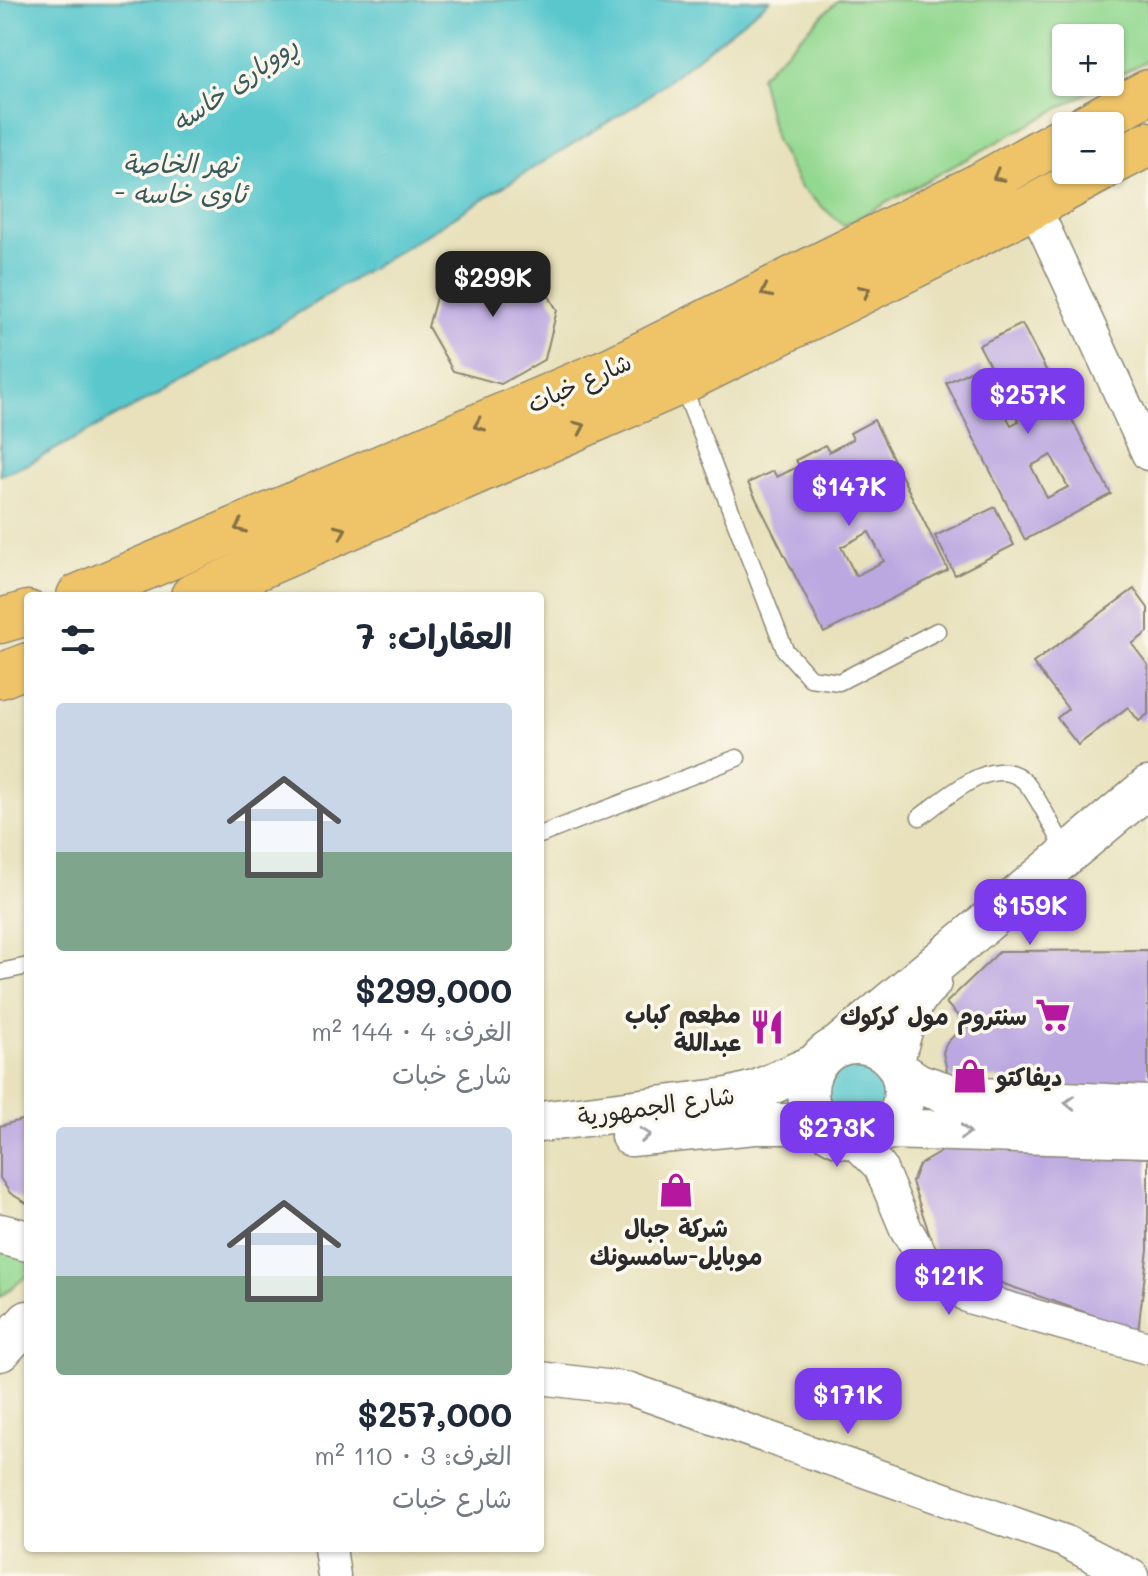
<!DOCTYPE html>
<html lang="ar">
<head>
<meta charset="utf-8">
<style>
  body { margin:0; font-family:Mali,"Playpen Sans Arabic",sans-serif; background:#f2f2f3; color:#1f2937; direction:rtl; height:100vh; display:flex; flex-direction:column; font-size:30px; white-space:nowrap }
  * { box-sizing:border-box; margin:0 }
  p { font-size:26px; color:#747a83 }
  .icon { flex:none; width:44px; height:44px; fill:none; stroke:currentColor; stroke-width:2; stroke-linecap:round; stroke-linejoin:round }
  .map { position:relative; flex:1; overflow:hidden; direction:ltr }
  .side { position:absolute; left:24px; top:592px; width:520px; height:960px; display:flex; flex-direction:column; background:#fff; border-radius:8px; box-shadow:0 2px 6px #0004; direction:rtl }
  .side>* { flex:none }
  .buttons { position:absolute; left:1052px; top:24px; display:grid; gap:16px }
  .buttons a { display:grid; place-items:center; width:72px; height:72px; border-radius:8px; background:#fff; box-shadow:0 2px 6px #0004; font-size:40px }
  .price { position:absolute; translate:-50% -68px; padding:0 18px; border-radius:16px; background:#7c3aed; color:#fff; font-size:26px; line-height:52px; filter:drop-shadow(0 2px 4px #0008) }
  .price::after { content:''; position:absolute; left:50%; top:48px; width:24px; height:18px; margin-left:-12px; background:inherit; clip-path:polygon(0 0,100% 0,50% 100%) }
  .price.active { background:#222; color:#fff }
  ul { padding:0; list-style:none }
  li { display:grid; align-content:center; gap:16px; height:424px; padding:0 32px }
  li span { display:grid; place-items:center; height:248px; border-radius:8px; color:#555 }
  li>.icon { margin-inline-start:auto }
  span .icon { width:144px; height:144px; fill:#fffc; stroke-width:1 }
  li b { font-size:34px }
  h2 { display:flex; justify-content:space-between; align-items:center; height:96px; padding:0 32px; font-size:34px }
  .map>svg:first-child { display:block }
  .green { fill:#93d890; stroke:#5f825e; stroke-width:2 }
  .water { fill:#5ac7cd; stroke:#42797c; stroke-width:2 }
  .building { fill:#bca8e1; fill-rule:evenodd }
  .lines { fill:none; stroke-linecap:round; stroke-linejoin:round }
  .service-casing { stroke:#8a8674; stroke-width:19 }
  .minor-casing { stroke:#8a8674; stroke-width:35 }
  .tertiary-casing { stroke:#8a8674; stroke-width:43 }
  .primary-casing { stroke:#8a8674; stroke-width:47 }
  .service { stroke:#fff; stroke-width:16 }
  .minor { stroke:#fff; stroke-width:32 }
  .tertiary { stroke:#fff; stroke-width:40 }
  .primary { stroke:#efc469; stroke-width:44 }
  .oneway { stroke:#837047 }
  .oneway2 { stroke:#a0a0a0 }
  .labels { text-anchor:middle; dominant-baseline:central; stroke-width:7; stroke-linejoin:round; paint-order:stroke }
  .street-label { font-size:24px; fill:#2b2b2b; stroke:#fbf7ec }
  .poi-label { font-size:24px; font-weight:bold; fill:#2b2b2b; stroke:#fbf7ec; text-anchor:end }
  .water-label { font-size:26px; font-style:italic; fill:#395a5c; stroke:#fbf7ec }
</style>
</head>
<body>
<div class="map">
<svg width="1148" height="1576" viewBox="0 0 1148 1576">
  <rect width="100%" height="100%" fill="#fbf7ec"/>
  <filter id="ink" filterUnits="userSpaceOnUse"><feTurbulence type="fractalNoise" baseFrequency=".0125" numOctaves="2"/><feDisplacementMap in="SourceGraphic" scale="16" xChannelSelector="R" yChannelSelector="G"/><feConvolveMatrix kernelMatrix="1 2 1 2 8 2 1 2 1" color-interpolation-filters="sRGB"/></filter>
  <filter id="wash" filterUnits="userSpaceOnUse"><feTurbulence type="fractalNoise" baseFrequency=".006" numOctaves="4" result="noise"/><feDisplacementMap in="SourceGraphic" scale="32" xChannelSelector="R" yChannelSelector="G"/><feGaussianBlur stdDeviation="1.8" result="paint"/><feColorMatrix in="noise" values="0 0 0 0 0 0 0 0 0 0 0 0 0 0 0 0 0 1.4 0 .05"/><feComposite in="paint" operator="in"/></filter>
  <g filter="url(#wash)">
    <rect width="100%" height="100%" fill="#e8e1bc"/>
    <path class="green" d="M838,0H1148V60L1110,80V38H1066V82H1107L844,226L800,187L775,140L760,76Z
      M0,1250H28V1275L0,1297Z"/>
    <path class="water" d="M0,0H770L639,103L227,357L28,464L0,475Z
      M817 1092a37 37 0 1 1 74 0a37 37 0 1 1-74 0Z"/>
    <g id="blocks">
      <path class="building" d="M484,254L532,267L557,310L545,359L501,384L453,371L428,327L441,279Z
        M1022,324L1111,494L1025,540L946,383L980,366L1011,425L1019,421L979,345ZM1051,455L1068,487L1047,498L1031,466Z
        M874,420L948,570L824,633L748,483L773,471L777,477L799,466L796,460L825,445L829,452L853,439L850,433ZM869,532L884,561L856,576L841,547Z
        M995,507L1014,545L955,575L935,536Z
        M1134,589L1148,608V632L1132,644L1148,665V714L1139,721L1128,707L1078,745L1057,718L1068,709L1033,663Z
        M1148,950V1089L1045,1086L996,1078L952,1079L947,1071L943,1053L946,1044L959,1030L968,1027L946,1003L1000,951Z
        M28,1118V1204L10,1193L0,1178V1126Z
        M949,1147L1148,1158V1249L1138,1331L984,1277L961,1278L935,1251L912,1182L919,1165Z"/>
    </g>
  </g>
  <g filter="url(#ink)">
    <use href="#blocks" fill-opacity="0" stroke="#8a8674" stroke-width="2"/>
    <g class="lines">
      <g class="service-casing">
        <path id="service" d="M682,384L785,650L810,678L839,682L937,631
          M920,817C945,799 995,751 1025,782C1037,794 1057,836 1067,853
          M540,835L737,758
          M0,972L28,966"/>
      </g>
      <g class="minor-casing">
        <path id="minor" d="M1034,206L1148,454
          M852,1139L880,1167L906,1229L926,1263L969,1297L1148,1348
          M540,1378L630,1389L1064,1541L1132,1576
          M330,1548L334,1576"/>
      </g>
      <g class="tertiary-casing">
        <path id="tertiary" d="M808 1091a48 48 0 1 1 96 0a48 48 0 1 1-96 0Z
          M838,1046L1148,787
          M894,1060C902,1031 907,1002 931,982
          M902,1073L919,1084L959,1097L1148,1106
          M540,1122L728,1098L758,1090L814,1065
          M887,1129L1148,1137
          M631,1136L755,1124H820
          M0,1234L28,1241
          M0,1351L28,1321"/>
      </g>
      <g class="primary-casing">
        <path id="primary" d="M1087,126L1148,92
          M1110,164L1148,144
          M79,596L614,368L982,184L1066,137
          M193,596L681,382L1034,206L1100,170
          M0,621L28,613
          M0,676L28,665"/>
      </g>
      <use href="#service" class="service"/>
      <use href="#minor" class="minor"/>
      <use href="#tertiary" class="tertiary"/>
      <use href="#primary" class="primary"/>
    </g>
    <defs><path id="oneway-chevron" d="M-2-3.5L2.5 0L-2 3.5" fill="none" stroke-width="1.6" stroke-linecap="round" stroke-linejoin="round" transform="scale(2)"/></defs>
    <g class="oneway">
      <use href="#oneway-chevron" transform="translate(998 176) rotate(151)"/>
      <use href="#oneway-chevron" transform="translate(865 291) rotate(-27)"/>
      <use href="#oneway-chevron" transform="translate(766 292) rotate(154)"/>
      <use href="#oneway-chevron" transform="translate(479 425) rotate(157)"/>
      <use href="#oneway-chevron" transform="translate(580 427) rotate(-24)"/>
      <use href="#oneway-chevron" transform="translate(240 527) rotate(157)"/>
      <use href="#oneway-chevron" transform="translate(341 531) rotate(-24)"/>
    </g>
    <g class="oneway2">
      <use href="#oneway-chevron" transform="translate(1070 1103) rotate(-178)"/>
      <use href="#oneway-chevron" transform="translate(965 1132) rotate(2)"/>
      <use href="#oneway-chevron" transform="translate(645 1135) rotate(-6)"/>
    </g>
  </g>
  <defs>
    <g id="supermarket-bare" transform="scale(2.76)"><path d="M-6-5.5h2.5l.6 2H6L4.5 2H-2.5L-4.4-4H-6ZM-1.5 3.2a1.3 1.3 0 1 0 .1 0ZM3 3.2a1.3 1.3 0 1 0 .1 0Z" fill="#b5179e" stroke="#fbf7ec" stroke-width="2.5" paint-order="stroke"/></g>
    <g id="restaurant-bare" transform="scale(2.76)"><path d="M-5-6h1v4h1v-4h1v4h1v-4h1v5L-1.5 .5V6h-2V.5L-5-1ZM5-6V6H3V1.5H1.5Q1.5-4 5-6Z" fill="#b5179e" stroke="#fbf7ec" stroke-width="2.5" paint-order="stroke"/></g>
    <g id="shop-bare" transform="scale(2.76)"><path d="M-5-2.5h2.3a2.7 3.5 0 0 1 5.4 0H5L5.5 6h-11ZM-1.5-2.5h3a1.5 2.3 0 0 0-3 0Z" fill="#b5179e" stroke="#fbf7ec" stroke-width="2.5" paint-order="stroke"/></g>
  </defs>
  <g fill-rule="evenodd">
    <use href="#supermarket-bare" x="1053" y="1015"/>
    <use href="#restaurant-bare" x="767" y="1027"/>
    <use href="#shop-bare" x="970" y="1076"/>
    <use href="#shop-bare" x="676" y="1190"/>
  </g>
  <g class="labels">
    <g class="street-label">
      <text transform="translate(579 382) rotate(-24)">شارع خبات</text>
      <text transform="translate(656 1105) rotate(-8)">شارع الجمهورية</text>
    </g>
    <g class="poi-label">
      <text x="741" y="1013">مطعم كباب<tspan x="741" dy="28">عبداللة</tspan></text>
      <text x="1027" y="1015">سنتروم مول كركوك</text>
      <text x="996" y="1076" text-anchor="start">ديفاكتو</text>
      <text x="676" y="1227" text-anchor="middle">شركة جبال<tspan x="676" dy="28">موبايل-سامسونك</tspan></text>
    </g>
    <g class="water-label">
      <text transform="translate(234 83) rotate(-35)">ڕووباری خاسە</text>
      <text x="180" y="163">نهر الخاصة<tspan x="180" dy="30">- ئاوی خاسە</tspan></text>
    </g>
  </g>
</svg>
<div class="buttons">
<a>+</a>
<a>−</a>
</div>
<b class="price active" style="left:493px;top:319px">$299K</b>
<b class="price" style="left:1028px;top:436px">$257K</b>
<b class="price" style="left:849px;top:528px">$147K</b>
<b class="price" style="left:1030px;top:947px">$159K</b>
<b class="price" style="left:837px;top:1169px">$273K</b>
<b class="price" style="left:949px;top:1317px">$121K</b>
<b class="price" style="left:848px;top:1436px">$171K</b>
<section class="side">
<h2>العقارات: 7<svg class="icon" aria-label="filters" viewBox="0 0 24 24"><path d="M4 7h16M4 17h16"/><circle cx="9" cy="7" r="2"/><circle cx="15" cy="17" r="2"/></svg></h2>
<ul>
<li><span style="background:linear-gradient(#c9d6e8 60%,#7fa58c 0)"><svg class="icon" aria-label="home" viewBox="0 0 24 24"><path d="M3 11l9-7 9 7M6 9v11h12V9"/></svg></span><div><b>$299,000</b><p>الغرف: 4 · 144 m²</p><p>شارع خبات</p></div></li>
<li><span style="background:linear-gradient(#c9d6e8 60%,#7fa58c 0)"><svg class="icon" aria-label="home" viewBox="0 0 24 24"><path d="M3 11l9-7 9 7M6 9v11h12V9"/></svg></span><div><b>$257,000</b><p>الغرف: 3 · 110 m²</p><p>شارع خبات</p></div></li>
</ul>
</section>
</div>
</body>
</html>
